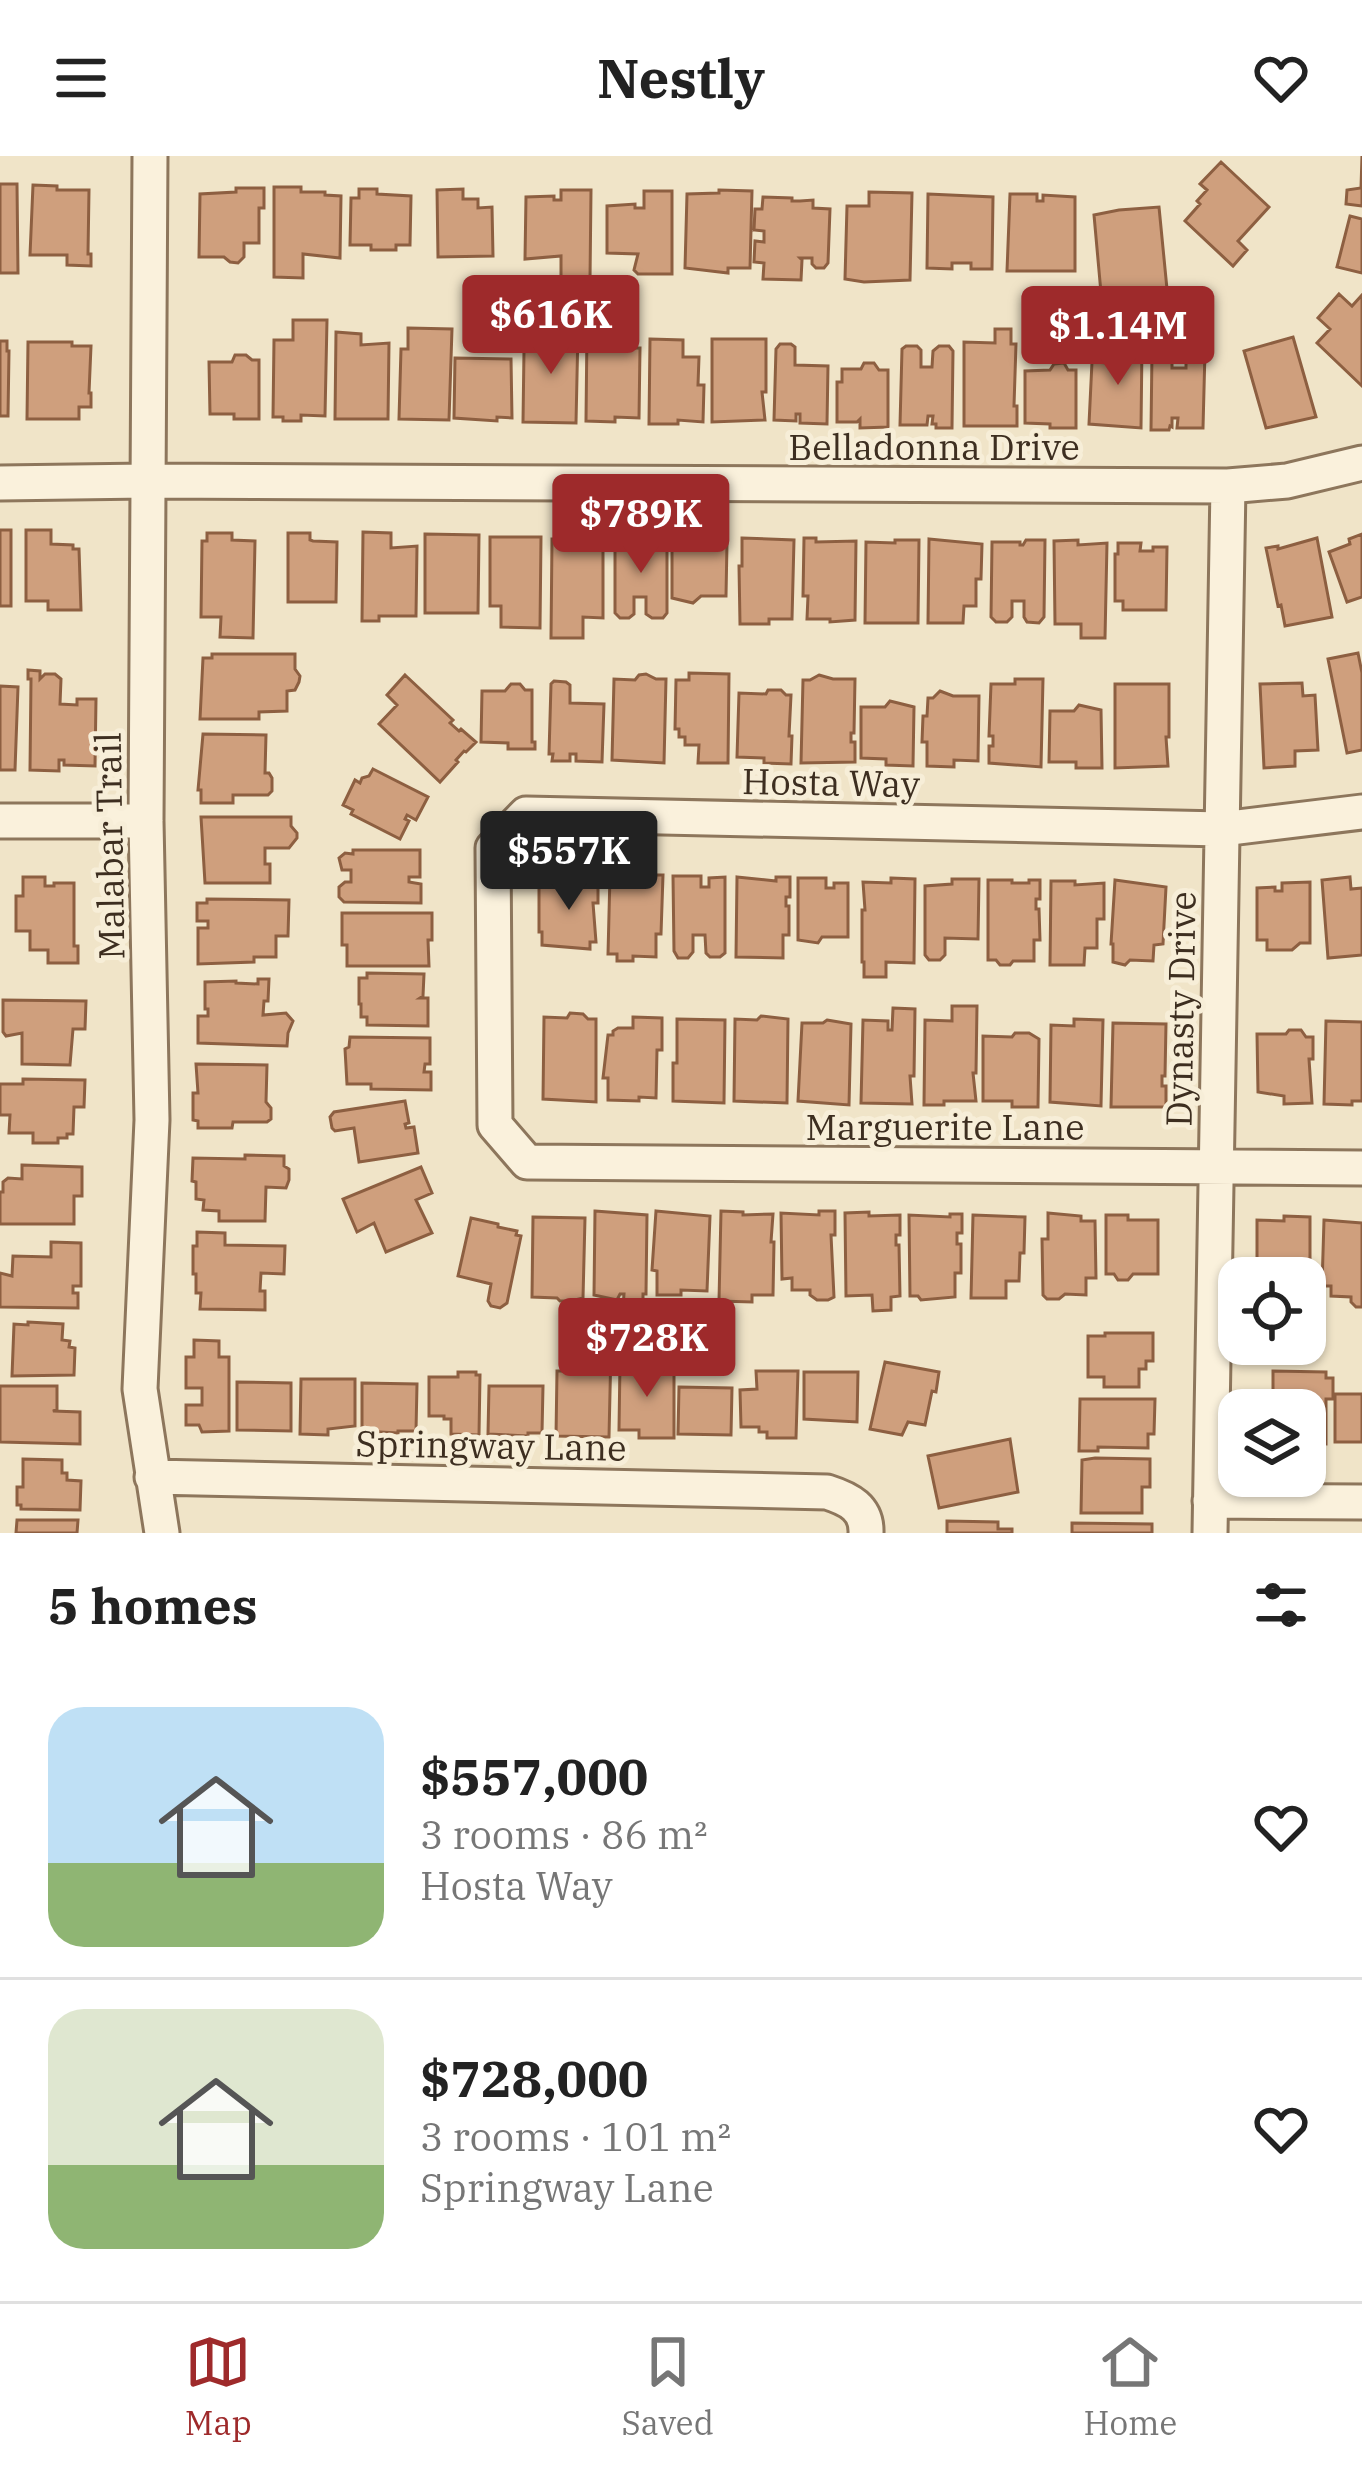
<!DOCTYPE html>
<html lang="en">
<head>
<meta charset="utf-8">
<style>
  body { margin:0; font-family:"IBM Plex Serif",serif; background:#f2f2f2; color:#222; height:100vh; display:flex; flex-direction:column; font-size:45px; white-space:nowrap }
  * { box-sizing:border-box; margin:0 }
  p { font-size:39px; color:#767676 }
  .icon { flex:none; width:66px; height:66px; fill:none; stroke:currentColor; stroke-width:2; stroke-linecap:round; stroke-linejoin:round }
  .map { position:relative; height:1377px; overflow:hidden }
  .details { display:flex; flex-direction:column; background:#fff; flex:1 }
  .details>* { flex:none }
  .controls { position:absolute; left:1218px; top:1101px; display:grid; gap:24px }
  .controls a { display:grid; place-items:center; width:108px; height:108px; border-radius:24px; background:#fff; box-shadow:0 3px 9px #0004; font-size:60px }
  .price { position:absolute; translate:-50% -102px; padding:0 27px; border-radius:12px; background:#9e2a2b; color:#fff; font-size:39px; line-height:78px; filter:drop-shadow(0 3px 6px #0008) }
  .price::after { content:''; position:absolute; left:50%; top:72px; width:36px; height:27px; margin-left:-18px; background:inherit; clip-path:polygon(0 0,100% 0,50% 100%) }
  .price.on { background:#222; color:#fff }
  ul { padding:0; list-style:none }
  li { display:flex; align-items:center; gap:36px; height:300px; padding:0 48px }
  li+li { border-top:3px solid #e0e0e0 }
  li span { display:grid; place-items:center; flex:none; width:336px; height:240px; border-radius:36px; color:#555 }
  li>.icon { margin-inline-start:auto }
  span .icon { width:144px; height:144px; fill:#fffc; stroke-width:1 }
  li b { font-size:51px }
  h2 { display:flex; justify-content:space-between; align-items:center; height:144px; padding:0 48px; font-size:51px }
  header { display:flex; justify-content:space-between; align-items:center; height:156px; padding:0 48px; background:#fff; font-size:54px; font-weight:700 }
  .menu { display:flex; justify-content:space-around; align-items:center; height:168px; border-top:3px solid #e0e0e0; background:#fff; font-size:33px; color:#767676 }
  .menu a { display:grid; justify-items:center; gap:6px }
  .menu .on { color:#9e2a2b }
  .map>svg:first-child { display:block }
  .building { fill:#cf9f7d; stroke:#8d5f41; stroke-width:3 }
  .lines { fill:none; stroke-linecap:round; stroke-linejoin:round }
  .minor-casing { stroke:#8d765c; stroke-width:39 }
  .minor { stroke:#faf1dc; stroke-width:33 }
  .labels { text-anchor:middle; dominant-baseline:central; stroke-width:10; stroke-linejoin:round; paint-order:stroke }
  .street-label { font-size:36px; fill:#3d2e20; stroke:#f7eed8 }
</style>
</head>
<body>
<header><svg class="icon" aria-label="menu" viewBox="0 0 24 24"><path d="M4 6h16M4 12h16M4 18h16"/></svg>Nestly<svg class="icon" aria-label="heart" viewBox="0 0 24 24"><path d="M12 20l-8-8c-3-5 5-10 8-4 3-6 11-1 8 4z"/></svg></header>
<div class="map">
<svg width="1362" height="1377" viewBox="0 0 1362 1377">
  <rect width="100%" height="100%" fill="#f0e4c8"/>
  <path class="building" d="M1362,0V50L1346,48L1347,34L1361,32Z
    M1221,6L1269,51L1238,85L1247,94L1233,110L1185,65L1200,48L1197,45L1207,34L1200,28Z
    M0,28H17L18,117H0Z
    M33,29L57,30V34H89L88,98H91V110L67,109V99H30Z
    M274,31H301V36H325V39L341,40L340,102L303,98V122L274,121Z
    M236,32H264V52H259V87H244V101L238,107L230,106L224,101H199L200,38L236,36Z
    M359,33H377V38L411,40L410,89H396V94H371V89H350L351,42H359Z
    M463,33V43H478V52L492,51L493,100L438,101L437,34Z
    M561,34H591L590,124L561,123V100L525,103L526,41L554,40V44H561Z
    M719,34L752,35L750,112H728V117L685,112L687,38L719,37Z
    M644,35H672V118H638L634,114L638,98L607,97V50L635,48V52H644Z
    M869,36L912,37L910,124L864,126L845,123L847,50H869Z
    M928,38L993,41L992,113H971V107H952V113L927,112Z
    M1010,38H1037V45H1043V39L1075,41V115H1007Z
    M763,41L792,42V45H800L813,44V52L830,53L828,107L824,112H816L812,108V102H800L802,104L801,124L763,123L764,107L754,106L755,85L764,86V75L754,74L755,53H762Z
    M1159,51L1167,133L1101,137L1094,59L1119,54Z
    M1350,60L1362,63V117L1337,111Z
    M1339,138L1352,150L1362,139V230L1317,187L1330,173L1318,162Z
    M293,164H327L325,260L301,259V265H283V261H273L274,184H293Z
    M408,172L452,173L449,264L399,263L401,193H408Z
    M534,173L578,174L576,267L523,266L524,194H533Z
    M587,173H603V192H640L639,262L615,261V266L586,265Z
    M995,173H1011V188H1016L1014,250H1017V270H964V186L995,187Z
    M336,176L361,178V189L389,187L388,263H335Z
    M1293,181L1316,261L1266,272L1244,195Z
    M650,183L683,184V201H699L698,229H704L703,266L678,264V268H649Z
    M712,183H766V236H762L765,264L712,266Z
    M0,185H7V195H9L8,260H0Z
    M28,186H72V190H91L89,237H91V251H79V263H27Z
    M780,188H791L795,191V209L828,210L827,268L800,267V258H796V265L774,264L776,193Z
    M1108,189H1142L1141,272L1089,268L1092,206L1108,207Z
    M906,190H917L921,194V211H932L933,195L939,190H949L953,195L952,272H936V268H932L933,260H928L927,269H900L902,193Z
    M1157,191H1169L1172,196V212H1186V196L1189,192L1205,195L1203,272H1177L1178,262H1172V271L1170,270L1169,274H1151L1152,196Z
    M235,199H246L252,204H259V263H234V258H210L209,206H232Z
    M455,202L511,203L512,262L497,261V265L454,262Z
    M864,207H874L879,214H888V271L860,272V263L857,266H837V226H842V213H861Z
    M1064,207L1068,214H1076V272H1050V268L1025,267V215L1050,214L1054,208Z
    M0,374H11V450H0Z
    M26,374H51V388L73,389V393H79L81,454H48V445H26Z
    M363,376L391,377V392L417,390L416,460H379V465H362Z
    M207,377H232V384L255,385L253,482L220,481L221,461H201L202,385H207Z
    M288,377H310V384L313,385L337,386L336,446H288Z
    M425,378L479,379L478,457H425Z
    M1362,378V441L1347,446L1329,396L1350,388L1349,383Z
    M575,380L603,383V462L583,461V482H551L552,383H575Z
    M490,381H541L540,472L501,471V450H490Z
    M649,381L667,382V457L663,462H652L646,458V441H634V458L629,462H620L615,457V382H643V392H649Z
    M677,381L699,382V386L727,387L726,440H701L693,447L672,442V389H677Z
    M742,382L794,384L792,463H769V468H740L739,410H742Z
    M804,382H816V386L856,385L855,464L830,466V463H807L808,440H803Z
    M1317,382L1332,461L1285,470L1281,449L1278,450L1266,392L1278,390V393Z
    M929,383L982,388L981,423H976V450H964L963,467H928Z
    M895,384H919L918,467H865L866,386L895,387Z
    M1026,384H1045L1044,461L1039,467L1027,466L1024,461V445H1012V461L1007,466H996L991,461L992,386H1020V389H1023Z
    M1078,384V389L1107,387L1105,482H1081V468H1055L1054,385Z
    M1118,387H1141L1140,395H1153V391H1167L1166,454H1123V445H1115V398H1118Z
    M1358,497L1362,517V594L1347,597L1328,503Z
    M212,498H295V513L300,520L299,526L295,534L287,535V555L259,556V563H200L203,502H212Z
    M28,514L40,515V523L45,518H55L61,523L60,548L77,549V543H96L95,610L64,609V604H59V615L30,614L31,523H28Z
    M689,517L729,518L728,607H698L699,589H685V581H679V573H675L676,524H689Z
    M646,518L656,523H666L664,607L612,604L614,523L635,524L639,519Z
    M405,519L453,564L450,567L459,575L461,573L476,586L466,596L464,595L456,604L458,606L440,626L379,568L397,549L387,539Z
    M819,519L833,523H855L854,577H851V586H855V606L801,607L803,524H810Z
    M1015,523H1043L1041,611L989,607V590H993V580H989L991,528H1015Z
    M554,525L566,526L570,529V547L604,548L602,606L576,605V598H570V605H552L553,598H549L551,528Z
    M1302,527L1303,540L1315,539L1318,594L1295,595V610L1264,612L1260,528Z
    M511,528H520L525,534H532V586H535V593H508V587L481,586L482,535H505Z
    M1115,528H1169V581H1166L1168,610L1115,612Z
    M0,530L18,531L15,614H0Z
    M768,534H781L786,539H791L789,580H792L791,608L764,607V602L737,601L739,537L766,538Z
    M940,535L953,540H979L978,605L954,604V611L927,610V586H922L923,560H927L928,542H933Z
    M890,545L914,551L913,610L886,609V603L861,602V551H885Z
    M1079,549L1101,554L1102,612H1076V606H1049L1050,555H1074Z
    M203,578L266,579L265,617H269L272,622V635L268,639H233V647H201V634H198Z
    M373,613L428,641L416,664L407,659L405,663L409,665L400,683L351,658L353,654L343,649L355,624L360,627L362,622L369,620Z
    M201,661H291V670L297,677V682L289,692H265V708H270V727H205Z
    M353,694H420V721H409V726L421,728V747L344,746L339,741V731L345,726H351V714H342L339,702L345,697L353,698Z
    M574,719L598,720V747H593L596,786H590V793L542,789V776H539V728L574,726Z
    M610,719L651,723V719H663L661,778H656V801L633,800V805H617V798H608Z
    M673,720H701V731H709V722L725,721V797L720,801H710L706,797L705,779H693V796L688,802H678L674,795Z
    M23,721H45V730H54V727H74V790H78V807H48V794H30V775H16V740H23Z
    M737,721L776,725V721H790V741H786V750H789V779H783V802L736,801Z
    M1350,721L1351,733L1362,732V799L1328,802L1322,724Z
    M798,722H826V732H834V727H848V781H822L818,787L798,784Z
    M891,722L915,723L914,807L886,806V821H864V806H862V754H865L863,726L891,727Z
    M952,723H979L978,783L945,782V799L940,804H929L925,799V730L952,728Z
    M988,724H1012V727H1029V724H1040V743H1036V753H1039L1040,784H1034V805H1013L1010,809H1000L996,804H988Z
    M1115,724L1166,731L1163,788L1154,789L1153,805L1130,804L1125,809L1113,806V788H1111Z
    M1051,725H1075V729L1104,727V763H1097V792H1085L1084,809H1050Z
    M1310,726V787H1300L1292,794H1267V784H1257V732L1275,731V735H1282V727Z
    M207,743L289,744L288,780H276V801H254V806L198,808V772H208V765H197V747H207Z
    M342,757H432V784H428L429,810H347V789H342Z
    M367,817L424,818L423,840L420,842H428V870L367,869V861H361V848H359V822H367Z
    M258,823H269L268,845H264L263,859L286,857L293,865L288,877L287,890L198,887V860H208V853H205V826L236,825V827L258,828Z
    M3,844L86,845L85,873H73L70,909L22,908V877L6,880L3,876Z
    M952,850H977L976,917H973L976,945H944V949H924L925,864L952,865Z
    M893,852L915,853L914,920H910L912,948L861,947L863,864L888,865V874H892Z
    M570,857L583,858L588,863H596V946L543,943L544,861L567,862Z
    M761,860L788,863L787,947L734,945L735,863L757,864Z
    M633,861L662,862V894H657L656,942L639,941V945L608,944V922H603L608,879H613V875L618,872H633Z
    M677,863L725,864L724,947L673,945V907H677Z
    M1074,863L1103,864L1101,950L1050,946L1051,869L1074,870Z
    M827,864L851,868L849,949L798,945L802,867H823Z
    M1326,865L1362,866V945H1352V949L1324,948Z
    M1113,867L1166,868L1165,920H1162V930H1166V951H1111Z
    M1289,874H1301L1306,881H1313V903H1309L1312,947L1284,948V940L1258,936L1257,878H1286Z
    M1015,877H1029L1039,883L1038,951H1012V945H983V880L1012,881Z
    M350,881L430,882V908H425L424,916H431V934L371,933V928H347L345,893L349,891Z
    M196,908L267,909L266,946L271,952V963L267,966H233L232,972H198V965L193,964V937H198Z
    M23,923L85,924L84,951H74L73,978H67V982H58V987H33V977H9L10,959H0V928H23Z
    M405,945L409,967L405,968L406,972L414,971L418,997L359,1006L354,972L335,975L332,972L330,961L334,956Z
    M245,999L284,1000V1010L289,1013V1024L286,1032L266,1031L265,1065H219V1055L203,1054L204,1044L196,1043V1026L192,1025L193,1002L245,1003Z
    M22,1009L82,1011V1040H74V1068H0V1036H3V1026L8,1022L22,1023Z
    M421,1011L432,1037L416,1044L432,1077L386,1096L374,1067L357,1076L343,1043Z
    M595,1055L647,1059L646,1138H643V1152L623,1151L624,1138H620L617,1144L594,1139Z
    M656,1055L710,1060L707,1135L681,1134V1139H657V1115L652,1114Z
    M721,1055L743,1056V1059L773,1058L771,1086H774L773,1139H752V1146L719,1145Z
    M819,1055H835V1079H831L834,1141L828,1144H817L810,1139V1134H792V1122L782,1123L781,1057L819,1059Z
    M869,1056V1060L900,1059V1079H896V1089H899L900,1140L891,1141V1154L873,1155L872,1139L846,1140L845,1057Z
    M1048,1057L1081,1060V1065H1095L1096,1122H1086V1139L1065,1138L1059,1143H1047L1043,1139L1042,1083H1048Z
    M950,1058H962V1077H957V1088H961V1117H955V1141L921,1144L918,1140H910L909,1059L950,1061Z
    M973,1059L1025,1061L1024,1097H1020L1019,1125H1006V1142H971Z
    M1106,1059H1128V1064H1158V1118H1133L1128,1124H1118L1114,1118H1106Z
    M1284,1060L1310,1061V1144H1305V1122H1257V1064L1284,1065Z
    M533,1061L585,1062L583,1142L571,1145H560L557,1142L532,1141Z
    M471,1062L498,1068V1071L517,1075L516,1079L521,1080L507,1147L500,1152L491,1150L488,1145L491,1128L458,1120Z
    M1324,1064L1362,1067V1151H1356L1351,1146V1141L1331,1140V1130H1322Z
    M197,1076L225,1077V1089L285,1090L284,1118L261,1117L260,1135H265V1154L200,1153L201,1137H196V1118H193V1090H197Z
    M51,1086L81,1087V1130H73V1137H78V1152L0,1151V1117L12,1120L13,1100L51,1101Z
    M28,1166L63,1168L62,1184L70,1185L69,1191L75,1192L74,1219L12,1220L14,1168L28,1169Z
    M1105,1177H1153V1205H1146V1213H1139V1231H1104V1221H1088V1180H1105Z
    M194,1184L219,1185V1201H229V1275L202,1276L199,1269H186V1249H202V1232H186V1201H194Z
    M573,1191L611,1192L609,1281L556,1280L557,1215H572Z
    M885,1206L939,1216L936,1236L932,1235L925,1269L908,1266L902,1279L870,1273Z
    M620,1207L674,1208V1282H639V1274H619Z
    M756,1215H798L796,1282H767V1276H759V1271H741L740,1234L757,1233Z
    M1273,1215L1326,1216V1222H1333V1243H1326V1288L1305,1287V1254H1273Z
    M458,1216H476V1219H480L479,1279L451,1278V1263H444V1260H429V1221H458Z
    M804,1216H858L857,1266L804,1263Z
    M301,1223H355V1270L328,1273V1279L300,1278Z
    M237,1226L291,1227V1275L237,1274Z
    M362,1227L417,1228L416,1275H398V1277L362,1275Z
    M0,1230H57V1253L53,1255L80,1256V1288L0,1286Z
    M489,1230H543L542,1277H528V1280L488,1278Z
    M679,1231L732,1232L731,1279L678,1278Z
    M1335,1238H1362V1286H1335Z
    M1080,1243H1155L1154,1278H1148V1292L1098,1291V1295H1079Z
    M1010,1283L1018,1336L939,1352L928,1300Z
    M1095,1302L1150,1303V1331H1142V1357H1081L1082,1304Z
    M23,1303L62,1304V1317H67V1324L81,1325L80,1354L21,1353V1349H17V1331H23Z
    M17,1364H78L77,1377H16Z
    M947,1365L998,1366V1373H1012V1377H947Z
    M1072,1367L1152,1368V1377H1072Z"/>
  <g class="lines">
    <g class="minor-casing">
      <path id="minor" d="M150,0L146,665L152,964L140,1233L162,1377
        M0,327L146,325L1228,330L1287,325L1362,307
        M1362,656L1222,673L526,658L493,692L495,969L527,1006L1362,1012
        M0,665H146
        M152,1321L827,1336C849,1343 867,1352 866,1377
        M1210,1345L1362,1346
        M1210,1377L1228,330"/>
    </g>
    <use href="#minor" class="minor"/>
  </g>
  <g class="labels">
    <g class="street-label">
      <text x="934" y="290">Belladonna Drive</text>
      <text transform="translate(831 626) rotate(1)">Hosta Way</text>
      <text transform="translate(109 690) rotate(-91)">Malabar Trail</text>
      <text transform="translate(1180 853) rotate(-89)">Dynasty Drive</text>
      <text x="945" y="970">Marguerite Lane</text>
      <text transform="translate(491 1289) rotate(1)">Springway Lane</text>
    </g>
  </g>
</svg>
<div class="controls">
<a><svg class="icon" aria-label="locate" viewBox="0 0 24 24"><circle cx="12" cy="12" r="6"/><path d="M12 2v4M12 18v4M2 12h4M18 12h4"/></svg></a>
<a><svg class="icon" aria-label="layers" viewBox="0 0 24 24"><path d="M12 4l9 5-9 5-9-5zM3 14l9 5 9-5"/></svg></a>
</div>
<b class="price" style="left:551px;top:221px">$616K</b>
<b class="price" style="left:1118px;top:232px">$1.14M</b>
<b class="price" style="left:641px;top:420px">$789K</b>
<b class="price on" style="left:569px;top:757px">$557K</b>
<b class="price" style="left:647px;top:1244px">$728K</b>
</div>
<section class="details">
<h2>5 homes<svg class="icon" aria-label="filters" viewBox="0 0 24 24"><path d="M4 7h16M4 17h16"/><circle cx="9" cy="7" r="2"/><circle cx="15" cy="17" r="2"/></svg></h2>
<ul>
<li><span style="background:linear-gradient(#bfe0f5 65%,#8fb573 0)"><svg class="icon" aria-label="home" viewBox="0 0 24 24"><path d="M3 11l9-7 9 7M6 9v11h12V9"/></svg></span><div><b>$557,000</b><p>3 rooms · 86 m²</p><p>Hosta Way</p></div><svg class="icon" aria-label="heart" viewBox="0 0 24 24"><path d="M12 20l-8-8c-3-5 5-10 8-4 3-6 11-1 8 4z"/></svg></li>
<li><span style="background:linear-gradient(#dfe7d0 65%,#8fb573 0)"><svg class="icon" aria-label="home" viewBox="0 0 24 24"><path d="M3 11l9-7 9 7M6 9v11h12V9"/></svg></span><div><b>$728,000</b><p>3 rooms · 101 m²</p><p>Springway Lane</p></div><svg class="icon" aria-label="heart" viewBox="0 0 24 24"><path d="M12 20l-8-8c-3-5 5-10 8-4 3-6 11-1 8 4z"/></svg></li>
</ul>
</section>
<nav class="menu">
<a class="on"><svg class="icon" aria-label="map" viewBox="0 0 24 24"><path d="M3 6l6-2 6 2 6-2v14l-6 2-6-2-6 2zM9 4v14M15 6v14"/></svg>Map</a>
<a><svg class="icon" aria-label="saved" viewBox="0 0 24 24"><path d="M7 4h10v16l-5-4-5 4z"/></svg>Saved</a>
<a><svg class="icon" aria-label="home" viewBox="0 0 24 24"><path d="M3 11l9-7 9 7M6 9v11h12V9"/></svg>Home</a>
</nav>
</body>
</html>
